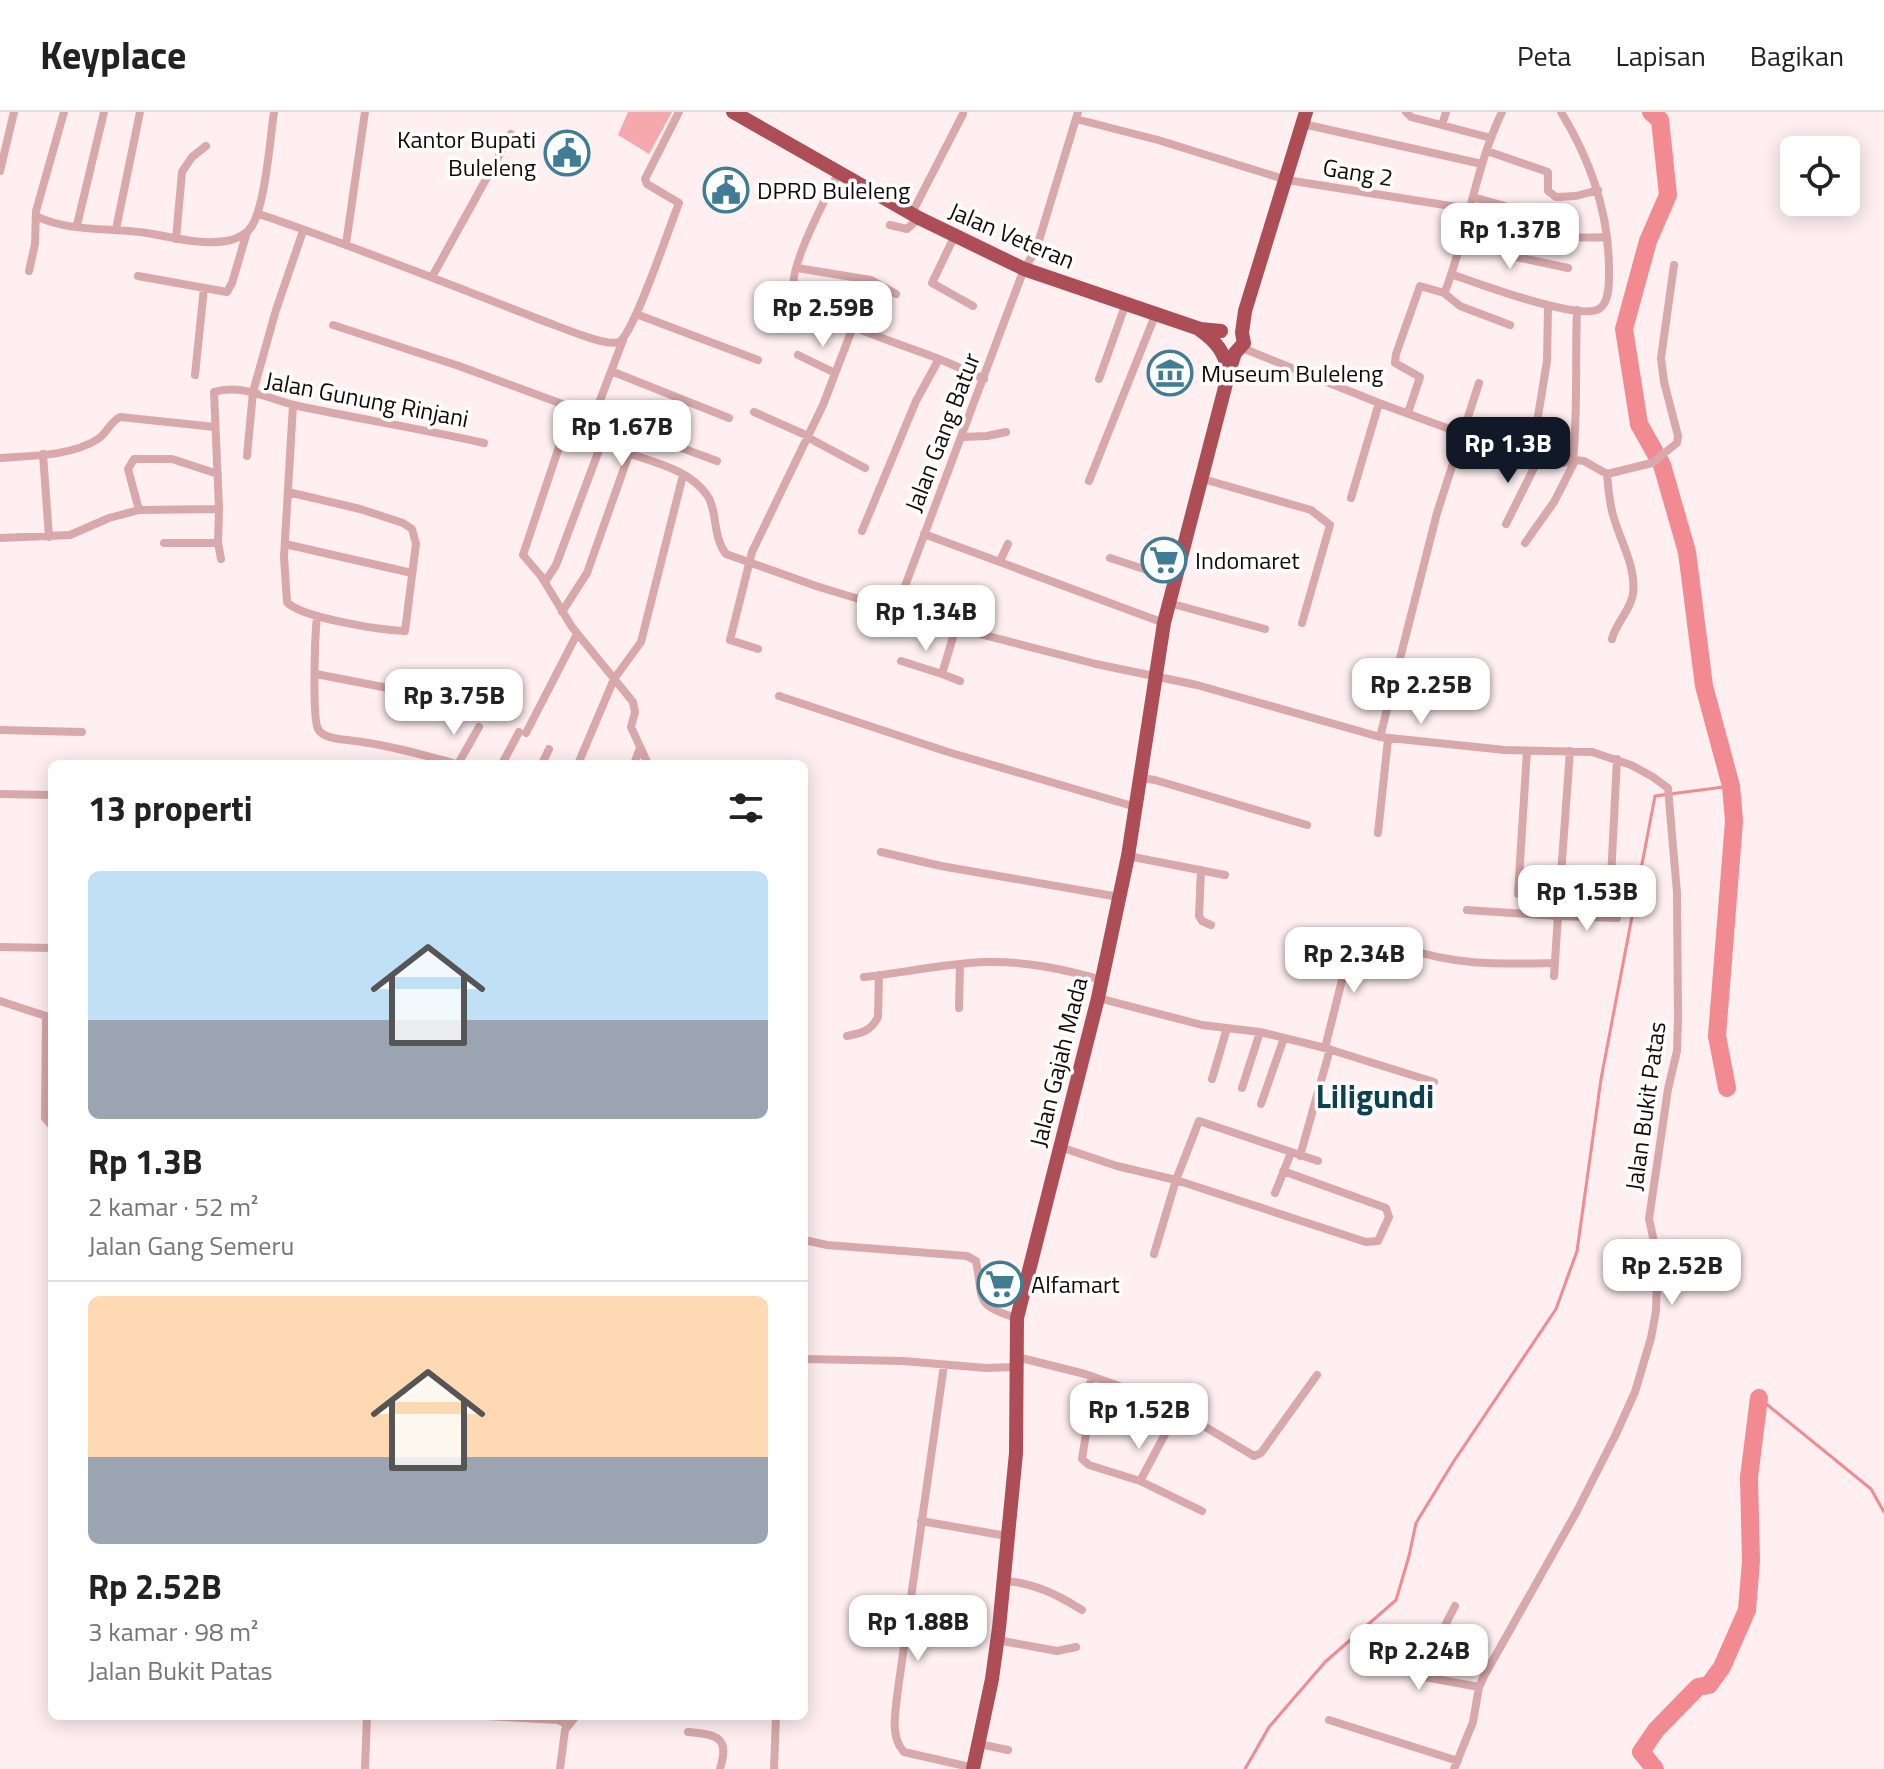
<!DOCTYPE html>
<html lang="id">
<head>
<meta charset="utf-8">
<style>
  body { margin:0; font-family:"Titillium Web",sans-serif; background:#f2f2f2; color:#222; height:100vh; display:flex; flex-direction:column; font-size:30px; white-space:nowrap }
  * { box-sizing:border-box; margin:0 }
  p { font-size:26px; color:#767676 }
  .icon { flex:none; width:44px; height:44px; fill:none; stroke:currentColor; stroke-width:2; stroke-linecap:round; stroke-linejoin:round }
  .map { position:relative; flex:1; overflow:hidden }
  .details { position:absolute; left:48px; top:648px; width:760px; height:960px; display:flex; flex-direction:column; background:#fff; border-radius:12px; box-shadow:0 4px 20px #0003 }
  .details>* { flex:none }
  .fabs { position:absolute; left:1780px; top:24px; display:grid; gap:16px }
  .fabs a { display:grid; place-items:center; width:80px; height:80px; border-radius:12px; background:#fff; box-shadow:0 4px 20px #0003; font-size:40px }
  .price { position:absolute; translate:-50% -68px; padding:0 18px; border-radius:16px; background:#fff; color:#222; font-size:26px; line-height:52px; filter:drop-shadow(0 2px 4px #0008) }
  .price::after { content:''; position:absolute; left:50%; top:48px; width:24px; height:18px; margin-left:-12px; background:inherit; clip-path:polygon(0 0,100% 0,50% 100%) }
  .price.selected { background:#111827; color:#fff }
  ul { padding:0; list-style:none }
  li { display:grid; align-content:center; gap:16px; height:424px; padding:0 40px }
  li+li { border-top:2px solid #e0e0e0 }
  li span { display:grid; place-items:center; height:248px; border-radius:12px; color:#555 }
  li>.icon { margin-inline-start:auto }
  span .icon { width:144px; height:144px; fill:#fffc; stroke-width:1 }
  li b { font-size:34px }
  h2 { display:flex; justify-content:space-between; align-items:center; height:96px; padding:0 40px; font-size:34px }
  header { display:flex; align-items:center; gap:48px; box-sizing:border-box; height:112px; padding:0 40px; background:#fff; border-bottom:2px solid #e0e0e0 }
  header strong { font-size:38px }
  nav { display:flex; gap:44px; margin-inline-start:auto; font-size:28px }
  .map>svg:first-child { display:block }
  .green { fill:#f5a9ad }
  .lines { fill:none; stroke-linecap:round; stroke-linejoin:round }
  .stream { stroke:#f28a91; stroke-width:3 }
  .river { stroke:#f28a91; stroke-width:18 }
  .street { stroke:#d8a8aa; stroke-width:8 }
  .highway { stroke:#ad4d56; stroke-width:14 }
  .labels { text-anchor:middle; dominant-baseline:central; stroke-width:7; stroke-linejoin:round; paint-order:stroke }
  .poi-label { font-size:24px; fill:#15090a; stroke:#fff; text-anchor:start }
  .street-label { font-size:24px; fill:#15090a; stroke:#fff }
  .district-label { font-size:32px; font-weight:bold; fill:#0d4152; stroke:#fff }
</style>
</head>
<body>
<header>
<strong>Keyplace</strong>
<nav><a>Peta</a><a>Lapisan</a><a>Bagikan</a></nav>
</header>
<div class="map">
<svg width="1884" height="1657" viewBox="0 0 1884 1657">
  <rect width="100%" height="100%" fill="#ffeff0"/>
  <path class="green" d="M628,0H672L649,42L618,23Z"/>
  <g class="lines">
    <path class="stream" d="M1759,1286L1871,1377L1884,1400
      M1245,1657L1269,1615L1325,1550L1396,1488L1409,1444L1416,1411L1452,1352L1556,1197L1577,1139L1601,967L1655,684L1731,674"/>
    <path class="river" d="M1651,0L1660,8L1668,83L1648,129L1624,217L1639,312L1662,353L1687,440L1704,574L1731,674L1734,709L1717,924L1727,976
      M1655,1657L1641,1640L1656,1618L1698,1575L1709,1573L1722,1555L1747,1498L1751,1449L1749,1365L1759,1286"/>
    <path class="street" d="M1406,0L1411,5L1491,26
      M1076,7L1158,28L1287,68L1470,97
      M1303,12L1482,52
      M1442,13L1446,0
      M1487,39L1548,60V79L1556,85L1576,84L1598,78
      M0,59L14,0
      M838,62C827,83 789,155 794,175C800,202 913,236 939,247C954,253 969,260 984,267
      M1473,85L1505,94
      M912,101L963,2
      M259,102C357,135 453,174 549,211C563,216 607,235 619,230C634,222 670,113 679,91L647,72L645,67L679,0
      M38,105C72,121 116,115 153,122C176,126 202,133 226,129C233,128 242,124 248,119C265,103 270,26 274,0
      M1468,106C1517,120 1556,128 1607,125
      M77,113L104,0
      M890,113L907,117L919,106
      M116,117L140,0
      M955,123L932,171L973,194
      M1463,126L1516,145L1568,156
      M176,127L182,60L192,45L206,34
      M346,132L365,0
      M797,156L871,168L896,182
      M29,159L35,132L36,99L64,0
      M1451,162C1477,171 1577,209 1599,197C1609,191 1609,173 1609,163C1610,104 1591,49 1561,0
      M138,164L227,180L232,171L247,120
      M432,165L511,22
      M1444,181L1460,194L1510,213
      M636,202L758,248
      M333,213L459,254L717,349
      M1242,236L1379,291L1531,347L1564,351L1575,348L1584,349L1607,362L1652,351L1677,331L1678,324L1664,270L1661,246L1674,153
      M798,243L835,261
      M611,259L729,306
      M195,263L204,176
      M1099,267L1126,191
      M754,300L808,324
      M1408,301L1420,265L1395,251L1396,242L1420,174L1444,181L1446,177C1468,119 1475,56 1502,0
      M594,304L623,228
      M598,306L594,320L596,326C629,349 682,348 707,383C718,399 712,424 726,442L816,474L934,510L1096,552L1197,573L1380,625L1505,638L1592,640L1631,653L1653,665L1668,676L1677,781L1678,906L1677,939L1668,977L1649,1107L1655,1134L1657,1170L1656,1199L1651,1226L1635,1280L1616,1322L1577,1399L1484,1564L1479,1575L1473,1610L1454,1657
      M564,320L523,443L541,464L572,515L633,590L635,600L631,615L648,652
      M807,325L865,356
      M962,325L987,324L1006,320
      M43,342L49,425
      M247,344L253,280L276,198L303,119
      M0,346C30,344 72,344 98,327C107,321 110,310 120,305L215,315
      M1531,347L1547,249L1548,194
      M1573,349C1578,298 1575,248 1577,198
      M1607,362C1608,374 1609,387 1612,399C1618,426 1637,454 1633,482C1630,500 1616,510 1612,527
      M1203,367L1311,398L1330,413L1302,511
      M1089,369L1156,201
      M288,380L360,397L403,411L412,417L416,432L405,519C381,518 301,506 287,490L284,445L293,293
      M1351,386L1379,291
      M139,398L128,357L134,347H172L218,362
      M1506,412L1538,348
      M862,419L916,289L939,247
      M924,422L1164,511
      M0,426L70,423L109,406L139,398L219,397
      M164,431H218
      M1525,431L1554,390L1575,349
      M285,432L412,461
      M1110,446L1175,467
      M221,447L218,431L219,397L214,280C242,271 271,288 298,294C360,307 422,317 484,331
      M1000,449L1008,432
      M545,470L556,453L602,330
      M1169,491L1265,517
      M896,498L1024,157L1036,138L1078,0
      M562,500L587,461L629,342
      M317,505C315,522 312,605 318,617C323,626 338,627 347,628C384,632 420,642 457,652
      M956,515L942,562L960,569
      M758,537L730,528L752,440L823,293L853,215
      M901,549L942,562
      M316,562L388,576
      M779,584L948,640L1136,695
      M0,618L82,620
      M526,621L577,522
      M1380,625L1437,401L1479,271
      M458,652L479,615
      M502,652L519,620
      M542,652L549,637
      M578,652L614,567L641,530L683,363
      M634,652L640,636
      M1140,666L1155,668L1307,713
      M0,682L52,683
      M1378,721L1388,627
      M881,740L941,754L1119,785
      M1128,744L1225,763
      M1201,758L1199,804L1202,809L1211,813
      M1611,766L1617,647
      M1518,782L1527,639
      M1467,798L1558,804L1570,639
      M1592,805L1594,763
      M0,835L52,836
      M1402,835C1456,854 1499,852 1555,851
      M1554,864L1558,804L1617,806
      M864,865C904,861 946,851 986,850C1026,849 1063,857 1102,868
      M1098,886L1202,913L1260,920L1325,936L1434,970
      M0,889L46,904L45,1006L52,1014
      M959,896L960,852
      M847,924C862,921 871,919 878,905L879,863
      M1325,936L1342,868L1362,824
      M1212,967L1227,916
      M1242,976L1260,920
      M1261,992L1284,926
      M804,1029V1069
      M1060,1035L1117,1054L1176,1068L1366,1130L1378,1129L1389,1105L1386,1096L1283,1059
      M1300,1044L1330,937
      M1275,1081L1291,1041
      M804,1128L827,1133L967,1144L976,1149C984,1188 973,1193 1017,1206
      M1154,1142L1176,1068L1199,1009L1318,1049
      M1017,1245L1085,1262L1162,1289L1254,1344L1261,1341L1317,1263
      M804,1247L903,1249L986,1256L1016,1255
      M944,1253L898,1577C896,1597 889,1624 904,1640L974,1656
      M1092,1265L1081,1307L1087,1315L1082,1347L1089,1353L1140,1369L1178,1298
      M1140,1369L1202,1399
      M921,1409L1007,1424
      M1003,1469C1033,1470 1058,1483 1082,1498
      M878,1505L929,1502L957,1504
      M997,1528L1057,1539L1076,1535
      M1373,1542L1419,1564L1479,1575
      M1419,1564L1455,1494
      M486,1604L558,1608L568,1613
      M1329,1608L1458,1649
      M688,1620C717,1623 730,1624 720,1657
      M979,1632L1008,1638
      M365,1657L367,1604
      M560,1657L565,1618L576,1604
      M774,1657L776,1604"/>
    <path class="highway" d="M733,0L919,106L1024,157L1200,217L1221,219
      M1200,218C1217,230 1224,240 1229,260
      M973,1657L992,1567L999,1516L1016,1341L1017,1206L1098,886L1128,744L1164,511L1229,260L1235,241L1244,231L1242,221L1245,199L1306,0"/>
  </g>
  <defs>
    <g id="civic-ring" transform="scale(2.3)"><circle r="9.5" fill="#fff" stroke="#407c93" stroke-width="1.5"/><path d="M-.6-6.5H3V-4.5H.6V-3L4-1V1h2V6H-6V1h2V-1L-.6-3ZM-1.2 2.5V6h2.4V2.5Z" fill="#407c93"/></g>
    <g id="museum-ring" transform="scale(2.3)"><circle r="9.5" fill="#fff" stroke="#407c93" stroke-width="1.5"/><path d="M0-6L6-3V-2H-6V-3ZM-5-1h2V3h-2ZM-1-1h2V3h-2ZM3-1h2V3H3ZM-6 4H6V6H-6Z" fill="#407c93"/></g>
    <g id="supermarket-ring" transform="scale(2.3)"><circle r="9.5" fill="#fff" stroke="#407c93" stroke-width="1.5"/><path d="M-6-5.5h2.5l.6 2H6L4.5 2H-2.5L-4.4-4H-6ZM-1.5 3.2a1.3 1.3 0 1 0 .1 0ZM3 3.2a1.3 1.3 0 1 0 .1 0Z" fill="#407c93"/></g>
  </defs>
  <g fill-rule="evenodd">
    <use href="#civic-ring" x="567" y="41"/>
    <use href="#civic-ring" x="726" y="78"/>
    <use href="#museum-ring" x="1170" y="261"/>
    <use href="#supermarket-ring" x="1164" y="448"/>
    <use href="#supermarket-ring" x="1000" y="1172"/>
  </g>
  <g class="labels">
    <g class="poi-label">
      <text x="536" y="27" text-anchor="end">Kantor Bupati<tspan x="536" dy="28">Buleleng</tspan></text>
      <text x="757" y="78">DPRD Buleleng</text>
      <text x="1201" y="261">Museum Buleleng</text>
      <text x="1195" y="448">Indomaret</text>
      <text x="1031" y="1172">Alfamart</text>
    </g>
    <g class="street-label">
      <text transform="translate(1358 60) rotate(9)">Gang 2</text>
      <text transform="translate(1012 123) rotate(23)">Jalan Veteran</text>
      <text transform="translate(367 287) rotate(11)">Jalan Gunung Rinjani</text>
      <text transform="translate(942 320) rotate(-69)">Jalan Gang Batur</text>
      <text transform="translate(1058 950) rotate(-76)">Jalan Gajah Mada</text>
      <text transform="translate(1645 994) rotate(-82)">Jalan Bukit Patas</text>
    </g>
    <g class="district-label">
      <text x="1375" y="984">Liligundi</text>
    </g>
  </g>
</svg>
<div class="fabs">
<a><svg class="icon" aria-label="locate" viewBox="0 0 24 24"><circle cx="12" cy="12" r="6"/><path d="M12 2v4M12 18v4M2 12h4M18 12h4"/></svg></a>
</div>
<b class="price" style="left:1510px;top:159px">Rp 1.37B</b>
<b class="price" style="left:823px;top:237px">Rp 2.59B</b>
<b class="price" style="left:622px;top:356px">Rp 1.67B</b>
<b class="price selected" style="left:1508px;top:373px">Rp 1.3B</b>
<b class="price" style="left:926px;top:541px">Rp 1.34B</b>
<b class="price" style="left:1421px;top:614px">Rp 2.25B</b>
<b class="price" style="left:454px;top:625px">Rp 3.75B</b>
<b class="price" style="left:1587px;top:821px">Rp 1.53B</b>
<b class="price" style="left:1354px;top:883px">Rp 2.34B</b>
<b class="price" style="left:1672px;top:1195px">Rp 2.52B</b>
<b class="price" style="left:1139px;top:1339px">Rp 1.52B</b>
<b class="price" style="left:918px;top:1551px">Rp 1.88B</b>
<b class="price" style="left:1419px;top:1580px">Rp 2.24B</b>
<section class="details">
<h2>13 properti<svg class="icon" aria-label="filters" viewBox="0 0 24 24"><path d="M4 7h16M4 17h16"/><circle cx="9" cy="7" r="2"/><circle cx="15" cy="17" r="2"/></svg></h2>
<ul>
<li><span style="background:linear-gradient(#bfe0f5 60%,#9aa5b1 0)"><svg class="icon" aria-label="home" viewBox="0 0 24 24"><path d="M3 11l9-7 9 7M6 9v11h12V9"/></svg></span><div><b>Rp 1.3B</b><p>2 kamar · 52 m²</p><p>Jalan Gang Semeru</p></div></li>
<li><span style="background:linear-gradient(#ffd9b3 65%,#9aa5b1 0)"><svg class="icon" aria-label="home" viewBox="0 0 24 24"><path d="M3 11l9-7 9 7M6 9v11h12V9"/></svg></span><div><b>Rp 2.52B</b><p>3 kamar · 98 m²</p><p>Jalan Bukit Patas</p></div></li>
</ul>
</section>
</div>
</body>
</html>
